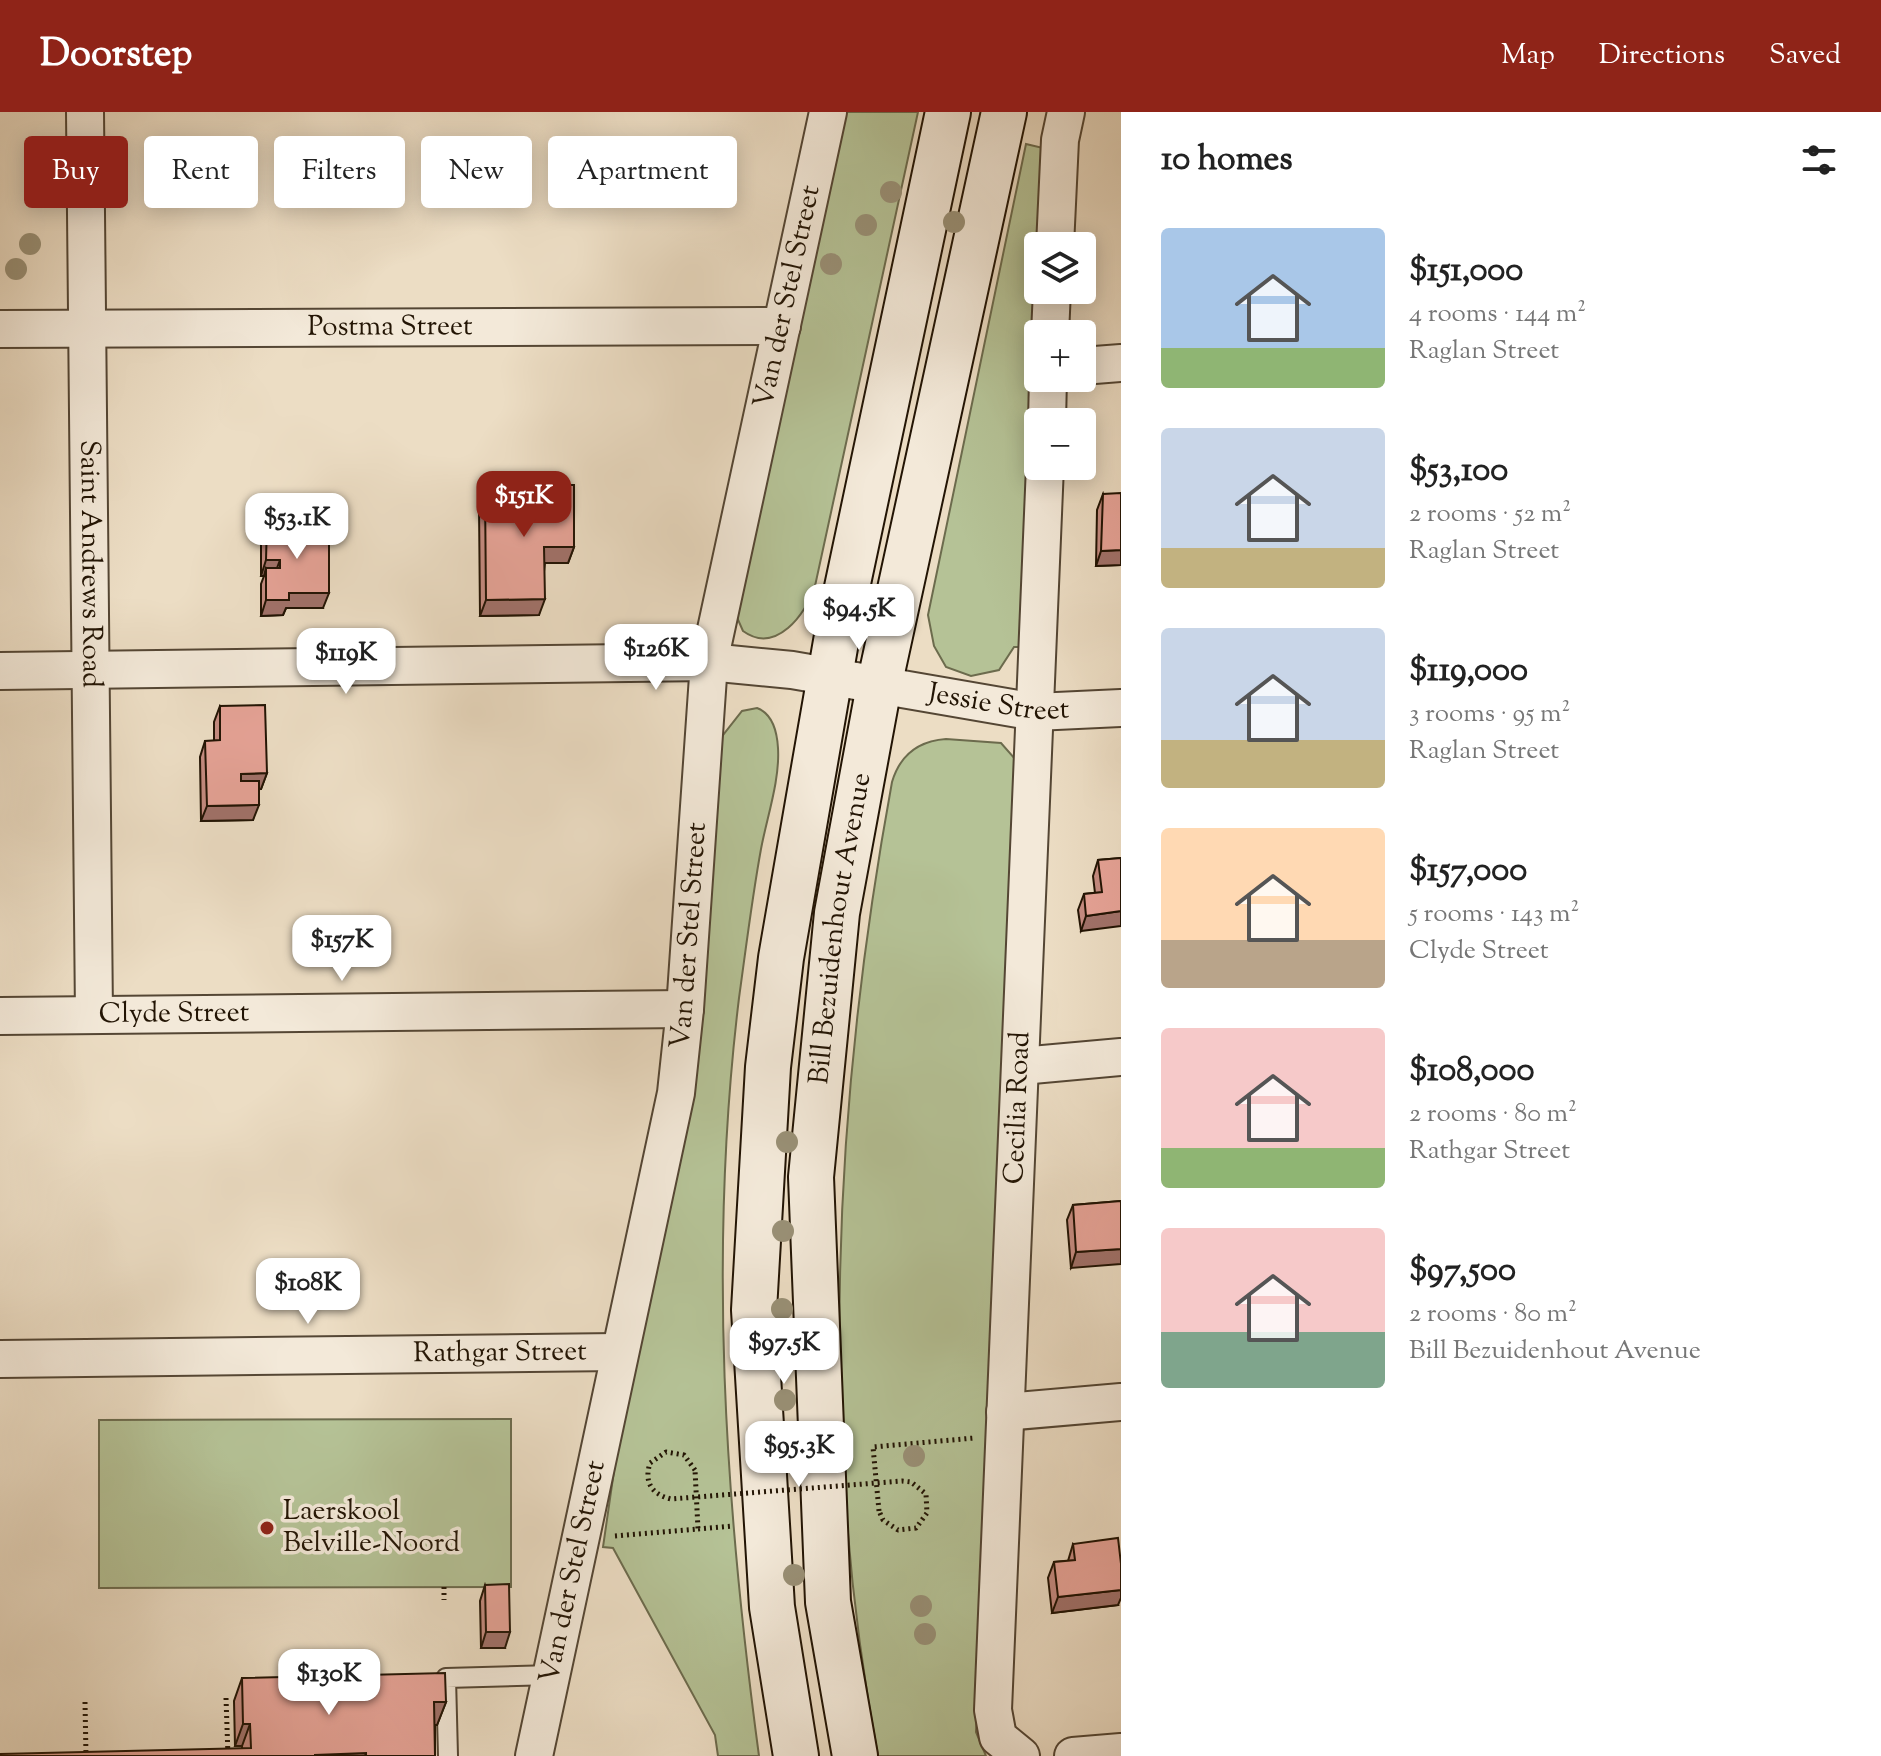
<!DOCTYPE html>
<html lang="en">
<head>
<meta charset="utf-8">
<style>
  body { margin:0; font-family:"Sorts Mill Goudy",serif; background:#f6f6f6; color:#222; height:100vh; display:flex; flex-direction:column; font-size:30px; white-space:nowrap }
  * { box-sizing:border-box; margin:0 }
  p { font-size:26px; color:#767676 }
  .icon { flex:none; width:44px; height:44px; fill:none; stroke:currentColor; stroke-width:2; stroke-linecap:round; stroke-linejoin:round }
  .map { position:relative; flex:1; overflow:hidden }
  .sheet { display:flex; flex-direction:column; background:#fff; width:760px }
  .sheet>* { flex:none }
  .banner { position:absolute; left:24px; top:24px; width:760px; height:72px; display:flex; gap:16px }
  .controls { position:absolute; left:1024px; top:120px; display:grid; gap:16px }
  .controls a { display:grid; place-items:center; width:72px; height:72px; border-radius:8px; background:#fff; box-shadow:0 4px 20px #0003; font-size:40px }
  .price { position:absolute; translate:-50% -68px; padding:0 18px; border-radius:16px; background:#fff; color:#222; font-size:26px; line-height:52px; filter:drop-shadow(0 2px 4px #0008) }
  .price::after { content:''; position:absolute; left:50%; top:48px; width:24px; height:18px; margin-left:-12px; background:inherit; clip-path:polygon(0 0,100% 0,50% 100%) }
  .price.active { background:#8f2418; color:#fff }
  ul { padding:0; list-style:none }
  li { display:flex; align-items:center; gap:24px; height:200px; padding:0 40px }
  li span { display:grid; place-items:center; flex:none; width:224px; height:160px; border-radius:8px; color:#555 }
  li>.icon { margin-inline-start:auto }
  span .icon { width:96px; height:96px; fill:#fffc; stroke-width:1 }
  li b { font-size:34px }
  h2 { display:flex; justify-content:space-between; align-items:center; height:96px; padding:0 40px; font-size:34px }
  .chip { padding:0 28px; border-radius:8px; background:#fff; box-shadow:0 4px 20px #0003; font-size:28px; line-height:72px }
  .chip.active { background:#8f2418; color:#fff }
  header { display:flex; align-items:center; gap:48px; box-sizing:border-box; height:112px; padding:0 40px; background:#8f2418; color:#fff }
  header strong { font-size:38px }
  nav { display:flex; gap:44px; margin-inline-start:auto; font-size:28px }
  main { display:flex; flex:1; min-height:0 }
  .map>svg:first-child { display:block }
  .green { fill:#b5c296; stroke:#6c6b4d; stroke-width:2 }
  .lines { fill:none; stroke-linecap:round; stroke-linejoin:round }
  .service-casing { stroke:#544634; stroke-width:22 }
  .minor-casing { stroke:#544634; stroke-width:40 }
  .secondary-casing { stroke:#221404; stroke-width:48 }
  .path { stroke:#221404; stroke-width:5; stroke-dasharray:2 4; stroke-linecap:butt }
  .service { stroke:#f3e9d9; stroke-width:18 }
  .minor { stroke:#f3e9d9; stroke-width:36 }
  .secondary { stroke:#f3e9d9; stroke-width:44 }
  .path-bridge { stroke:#221404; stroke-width:5; stroke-dasharray:2 4; stroke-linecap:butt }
  .tree { fill:#999076 }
  .wall { fill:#c68c82; stroke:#221404; stroke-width:2 }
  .shaded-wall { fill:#a1726a; stroke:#221404; stroke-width:2 }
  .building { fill:#e6a397; stroke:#221404; stroke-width:2 }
  .poi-dot { fill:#8f2418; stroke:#f3e9d9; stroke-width:3 }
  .labels { text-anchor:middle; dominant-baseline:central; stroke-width:7; stroke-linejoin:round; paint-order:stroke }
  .street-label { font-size:28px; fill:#221404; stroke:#f3e9d9 }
  .poi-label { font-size:28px; fill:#221404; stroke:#f3e9d9; text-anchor:start }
</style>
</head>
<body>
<header>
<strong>Doorstep</strong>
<nav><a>Map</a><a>Directions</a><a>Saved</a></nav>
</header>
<main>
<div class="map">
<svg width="1121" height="1644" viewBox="0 0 1121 1644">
  <rect width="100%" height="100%" fill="#ecddc4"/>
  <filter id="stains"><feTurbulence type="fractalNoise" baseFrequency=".0025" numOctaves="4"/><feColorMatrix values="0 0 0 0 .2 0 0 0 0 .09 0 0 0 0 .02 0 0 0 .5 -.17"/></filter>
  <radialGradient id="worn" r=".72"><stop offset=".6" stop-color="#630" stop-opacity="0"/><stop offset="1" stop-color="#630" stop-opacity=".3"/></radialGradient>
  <path class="green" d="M844,0H918L815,474C806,502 776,543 743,519L735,501Z
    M1026,32L1043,36L1021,535H1014L999,558L971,564L946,555L934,534L928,503Z
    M757,596C773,602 777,619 778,636C780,668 767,705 761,737C752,786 746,836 739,886C708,1140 725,1392 759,1644H718L715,1623L613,1436L603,1435L720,627L742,599Z
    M946,627L1001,631L1016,648L976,1620L986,1644H878C817,1321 833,992 892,670C900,643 918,629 946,627Z
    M511,1307V1475L99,1476V1308Z"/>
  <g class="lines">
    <g class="service-casing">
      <path id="service" d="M448,1644L446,1566L553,1563"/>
    </g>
    <g class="minor-casing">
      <g id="minor">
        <path id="s1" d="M85,0L94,903"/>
        <path d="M1055,134L1060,28L1066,0"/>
        <path id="s2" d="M0,217L782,214"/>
        <path d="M1050,222L1052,178"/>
        <path d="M1082,254L1121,251"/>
        <path d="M1047,310L1048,266"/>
        <path id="s3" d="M0,559L709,550L792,558L1035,600L1121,596"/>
        <path id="s4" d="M0,904L685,897"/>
        <path d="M1021,954L1121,945"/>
        <path id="s5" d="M0,1247L618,1240"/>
        <path d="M1005,1300L1121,1290"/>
        <path id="s6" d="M534,1644L676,981L685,897L709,550L828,0"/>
        <path id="s7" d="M1021,1644L998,1625L993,1598L1045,354"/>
        <path d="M1073,1644L1121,1640"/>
      </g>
    </g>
    <g class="secondary-casing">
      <g id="secondary">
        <path d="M796,1644L772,1495L754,1198L768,955L781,846L838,518L948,0"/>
        <path id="s8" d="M855,1644L828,1490L811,1065L837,801L879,574L1004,0"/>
      </g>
    </g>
    <path class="path" d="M879,1399L873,1335L974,1326
      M698,1417L733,1414
      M615,1424L698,1417L695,1358
      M444,1475V1488
      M226,1586L228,1644
      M85,1590L86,1644"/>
    <use href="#service" class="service"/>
    <use href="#minor" class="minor"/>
    <use href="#secondary" class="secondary"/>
    <path class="path-bridge" d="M695,1358L684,1343L666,1340L650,1351C644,1370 651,1382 671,1387L902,1369L911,1370L926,1382L927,1401L916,1416L898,1418L883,1408L879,1399"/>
  </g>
  <g class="tree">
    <circle cx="891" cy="80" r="11"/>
    <circle cx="954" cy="110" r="11"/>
    <circle cx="866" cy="113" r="11"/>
    <circle cx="30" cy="132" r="11"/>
    <circle cx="831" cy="152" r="11"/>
    <circle cx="16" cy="157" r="11"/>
    <circle cx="787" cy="1030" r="11"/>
    <circle cx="783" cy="1119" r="11"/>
    <circle cx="782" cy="1197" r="11"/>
    <circle cx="784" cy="1248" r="11"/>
    <circle cx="785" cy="1288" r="11"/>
    <circle cx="914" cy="1344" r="11"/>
    <circle cx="794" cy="1463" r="11"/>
    <circle cx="921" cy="1494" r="11"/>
    <circle cx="925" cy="1522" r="11"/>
  </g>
  <path class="wall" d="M545,373L574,435L568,451H545L539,503L480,504L479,393L485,377L531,384H541Z
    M1103,382L1121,453L1096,454L1097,398Z
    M267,411L295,416L323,496H286L283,503L261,504V472L264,464H261V427Z
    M220,594L267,661L261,677H259L253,708L201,709L200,645L205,629H214V610Z
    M1121,746L1081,819L1078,798L1084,782L1095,781L1093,764L1098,748Z
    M1121,1089L1071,1156L1067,1108L1073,1093Z
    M1073,1432L1118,1493L1052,1501L1048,1466L1054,1450L1068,1449Z
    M485,1473L505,1536H481L480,1489Z
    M242,1566L446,1590L437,1613H435V1644H0L242,1637V1634H235L234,1589Z"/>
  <path class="shaded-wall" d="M544,435H574L568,451H539Z
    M1121,438V453L1096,454L1101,439Z
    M266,448H280L274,464L266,456L264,464H261Z
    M289,481H329L323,496H286L283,503L261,504L266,488Z
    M545,487L539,503L480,504L486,488Z
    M267,661L261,677L235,678L241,662Z
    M259,693L253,708L201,709L207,694Z
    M1121,799V814L1081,819L1086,804Z
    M1121,1137V1152L1071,1156L1076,1140Z
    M1121,1478V1486L1118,1493L1052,1501L1058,1485Z
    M486,1520H510L505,1536H481Z
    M434,1590H446L437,1613H426Z
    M243,1612H250L242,1634H235Z
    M366,1641L365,1644H314L315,1643Z"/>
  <path class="building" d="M545,373H574V435H544L545,487L486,488L485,377H531V384H545Z
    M1121,381V438L1101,439L1103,382Z
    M267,411H295V416H329V481H289V488H266V456H280V448H266Z
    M265,593L267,661L241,662V669H259V693L207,694L205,629L220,628V594Z
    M1121,746V799L1086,804L1084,782L1102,780L1098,748Z
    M1121,1089V1137L1076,1140L1073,1093Z
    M1118,1426L1121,1452V1478L1058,1485L1054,1450L1075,1448L1073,1432Z
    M509,1472L510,1520H486L485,1473Z
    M445,1561L446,1590H434L435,1644H366V1641L315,1643V1644H0V1642L251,1636L250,1612H243L242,1566Z"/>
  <circle class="poi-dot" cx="267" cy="1416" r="8"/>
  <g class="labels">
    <g class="street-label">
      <text stroke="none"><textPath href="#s6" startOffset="1484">Van der Stel Street</textPath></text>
      <text stroke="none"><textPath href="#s2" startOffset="390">Postma Street</textPath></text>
      <text stroke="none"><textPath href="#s1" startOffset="452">Saint Andrews Road</textPath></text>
      <text stroke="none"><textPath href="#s3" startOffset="1002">Jessie Street</textPath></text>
      <text stroke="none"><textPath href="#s8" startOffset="832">Bill Bezuidenhout Avenue</textPath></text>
      <text stroke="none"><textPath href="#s6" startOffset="836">Van der Stel Street</textPath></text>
      <text stroke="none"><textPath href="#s4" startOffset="174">Clyde Street</textPath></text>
      <text stroke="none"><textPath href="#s7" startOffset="660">Cecilia Road</textPath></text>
      <text stroke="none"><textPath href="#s5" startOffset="500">Rathgar Street</textPath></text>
      <text stroke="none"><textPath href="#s6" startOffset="188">Van der Stel Street</textPath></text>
    </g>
    <g class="poi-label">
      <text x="283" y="1400">Laerskool<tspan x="283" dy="32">Belville-Noord</tspan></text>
    </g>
  </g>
  <rect width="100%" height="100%" filter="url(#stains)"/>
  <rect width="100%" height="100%" fill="url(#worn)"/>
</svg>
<div class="controls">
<a><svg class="icon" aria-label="layers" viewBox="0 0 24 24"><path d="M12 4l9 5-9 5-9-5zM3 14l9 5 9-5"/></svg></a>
<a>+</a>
<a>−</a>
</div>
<b class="price active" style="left:524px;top:427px">$151K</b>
<b class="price" style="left:297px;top:449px">$53.1K</b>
<b class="price" style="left:859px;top:540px">$94.5K</b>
<b class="price" style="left:656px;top:580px">$126K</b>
<b class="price" style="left:346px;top:584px">$119K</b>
<b class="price" style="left:342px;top:871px">$157K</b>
<b class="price" style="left:308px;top:1214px">$108K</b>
<b class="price" style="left:784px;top:1274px">$97.5K</b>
<b class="price" style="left:799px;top:1377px">$95.3K</b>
<b class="price" style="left:329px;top:1605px">$130K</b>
<div class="banner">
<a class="chip active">Buy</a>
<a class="chip">Rent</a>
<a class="chip">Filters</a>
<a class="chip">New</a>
<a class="chip">Apartment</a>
</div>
</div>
<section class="sheet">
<h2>10 homes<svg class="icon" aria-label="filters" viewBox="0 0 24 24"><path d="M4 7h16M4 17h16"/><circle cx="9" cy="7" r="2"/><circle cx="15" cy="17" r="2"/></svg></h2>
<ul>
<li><span style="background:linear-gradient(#a9c7e8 75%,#8fb573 0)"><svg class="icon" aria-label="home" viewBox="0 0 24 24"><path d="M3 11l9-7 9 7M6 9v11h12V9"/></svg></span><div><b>$151,000</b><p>4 rooms · 144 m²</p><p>Raglan Street</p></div></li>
<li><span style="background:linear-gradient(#c9d6e8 75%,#c2b280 0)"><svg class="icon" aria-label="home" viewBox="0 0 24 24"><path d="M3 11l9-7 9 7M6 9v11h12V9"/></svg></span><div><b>$53,100</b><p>2 rooms · 52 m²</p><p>Raglan Street</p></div></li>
<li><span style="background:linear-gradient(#c9d6e8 70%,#c2b280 0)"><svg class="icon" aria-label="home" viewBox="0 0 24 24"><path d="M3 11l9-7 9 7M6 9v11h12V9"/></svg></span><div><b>$119,000</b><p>3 rooms · 95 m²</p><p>Raglan Street</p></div></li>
<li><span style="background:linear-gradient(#ffd9b3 70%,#b9a48a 0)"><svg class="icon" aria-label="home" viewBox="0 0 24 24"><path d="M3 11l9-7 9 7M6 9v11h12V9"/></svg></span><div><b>$157,000</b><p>5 rooms · 143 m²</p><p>Clyde Street</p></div></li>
<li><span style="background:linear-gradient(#f6c9c9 75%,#8fb573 0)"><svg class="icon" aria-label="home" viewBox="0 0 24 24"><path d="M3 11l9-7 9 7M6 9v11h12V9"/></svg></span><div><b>$108,000</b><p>2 rooms · 80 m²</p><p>Rathgar Street</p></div></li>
<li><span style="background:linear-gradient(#f6c9c9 65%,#7fa58c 0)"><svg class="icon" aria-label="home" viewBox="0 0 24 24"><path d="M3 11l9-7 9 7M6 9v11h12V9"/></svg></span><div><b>$97,500</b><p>2 rooms · 80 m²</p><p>Bill Bezuidenhout Avenue</p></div></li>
</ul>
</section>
</main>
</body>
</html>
